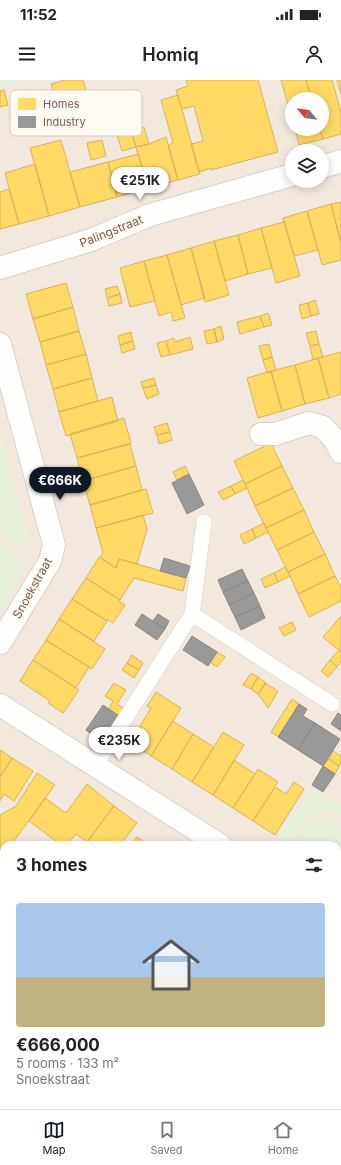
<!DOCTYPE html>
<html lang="en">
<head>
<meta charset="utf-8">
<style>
  body { margin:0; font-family:Inter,sans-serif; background:#f6f6f6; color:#222; height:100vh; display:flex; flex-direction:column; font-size:15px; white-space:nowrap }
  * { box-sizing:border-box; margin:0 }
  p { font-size:13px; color:#767676 }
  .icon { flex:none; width:22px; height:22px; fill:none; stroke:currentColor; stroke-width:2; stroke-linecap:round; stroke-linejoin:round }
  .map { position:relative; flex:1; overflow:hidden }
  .details { position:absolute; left:0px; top:761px; width:341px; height:268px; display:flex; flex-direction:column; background:#fff; border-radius:12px 12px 0 0; box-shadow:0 2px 10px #0003 }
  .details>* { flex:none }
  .needle { width:26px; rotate:299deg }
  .buttons { position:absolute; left:285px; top:12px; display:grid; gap:8px }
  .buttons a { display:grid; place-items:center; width:44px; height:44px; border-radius:50%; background:#fff; box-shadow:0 2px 10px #0003; font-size:20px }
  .price { position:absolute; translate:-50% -34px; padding:0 9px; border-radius:14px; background:#fff; color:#222; font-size:13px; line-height:26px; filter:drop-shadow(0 1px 2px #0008) }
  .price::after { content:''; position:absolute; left:50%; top:24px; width:12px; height:9px; margin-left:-6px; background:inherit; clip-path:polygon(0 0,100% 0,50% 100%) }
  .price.active { background:#111827; color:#fff }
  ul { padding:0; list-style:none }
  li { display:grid; align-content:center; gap:8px; height:212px; padding:0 16px }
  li+li { border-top:1px solid #e0e0e0 }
  li span { display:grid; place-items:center; height:124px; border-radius:4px; color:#555 }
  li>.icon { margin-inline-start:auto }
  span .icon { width:72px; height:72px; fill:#fffc; stroke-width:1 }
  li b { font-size:17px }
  h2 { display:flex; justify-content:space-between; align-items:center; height:48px; padding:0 16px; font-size:17px }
  .status { display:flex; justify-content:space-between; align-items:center; height:28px; padding:0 20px; background:#fff; direction:ltr }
  .status svg { height:11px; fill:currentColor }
  header { display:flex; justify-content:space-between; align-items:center; height:52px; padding:0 16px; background:#fff; font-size:18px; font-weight:600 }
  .dock { display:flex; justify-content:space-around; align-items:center; height:56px; border-top:1px solid #e0e0e0; background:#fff; font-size:11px; color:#767676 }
  .dock a { display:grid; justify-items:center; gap:2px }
  .dock .active { color:#111827 }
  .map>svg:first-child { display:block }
  .residential { fill:#f2e8de; fill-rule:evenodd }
  .green { fill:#e7f0db }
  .homes { fill:#ffd966; stroke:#d7b45e }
  .industry { fill:#999; stroke:#908782 }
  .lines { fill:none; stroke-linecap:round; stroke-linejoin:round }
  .service-casing { stroke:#d7d1cb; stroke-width:16 }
  .minor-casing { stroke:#d7d1cb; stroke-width:24 }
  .service { stroke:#fefefd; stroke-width:15 }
  .minor { stroke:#fefefd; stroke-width:22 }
  .labels { text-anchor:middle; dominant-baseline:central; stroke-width:4; stroke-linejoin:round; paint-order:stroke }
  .street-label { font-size:12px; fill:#7a5c4d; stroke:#fffaf3 }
  .key { fill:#fffaf3; stroke:#d7cbc1; stroke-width:1 }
  .key-label { font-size:11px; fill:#7a5c4d }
</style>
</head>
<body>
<div class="status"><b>11:52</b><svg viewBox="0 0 49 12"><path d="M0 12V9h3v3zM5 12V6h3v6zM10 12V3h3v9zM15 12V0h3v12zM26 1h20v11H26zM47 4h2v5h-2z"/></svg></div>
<header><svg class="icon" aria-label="menu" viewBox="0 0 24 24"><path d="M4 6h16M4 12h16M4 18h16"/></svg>Homiq<svg class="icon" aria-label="person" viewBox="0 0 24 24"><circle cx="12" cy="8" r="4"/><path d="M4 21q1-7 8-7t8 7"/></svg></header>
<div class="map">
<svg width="341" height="1029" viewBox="0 0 341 1029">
  <rect width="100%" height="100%" fill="#f9f5f0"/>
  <path class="residential" d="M0,0H341V1029H0ZM292,19H322V49H292ZM292,71H322V101H292ZM4,765H337V1025H4Z"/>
  <path class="green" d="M0,0H29L0,8Z
    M0,356L27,454L26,462L24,466L19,465L0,453Z
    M0,464C7,469 26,478 25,486C25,487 23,492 23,493L0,529Z
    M312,708L341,726V735C314,725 302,742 293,765H282L276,761Z
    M321,737L331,739L341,749V804L337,802V765H298C300,750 308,743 321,737Z
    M227,1025H246L252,1029H220Z"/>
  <path class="homes" d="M65,0H83L92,30L61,39L51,4Z
    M186,0H258L278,72L211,90V88L199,92L191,64L203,61L194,26L182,29L176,10L188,6Z
    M281,0H306L312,19H292V39Z
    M306,0H332L341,32V54L323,59L320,49H322V19H312Z
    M337,0H341V14Z
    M4,10L8,25L0,27V11Z
    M178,15L200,94L178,100L168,65L173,63L161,20Z
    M144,47L149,64L136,67L131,51Z
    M295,49H320L323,59L299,65Z
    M131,51L136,67L122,71L117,55Z
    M166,57L178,100L148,108L136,67L149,64Z
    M61,60L80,127L49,136L30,68Z
    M102,60L106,76L91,80L87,63Z
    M138,74L148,108L117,117L108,82Z
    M108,82L117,117L80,127L70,92Z
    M35,84L49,136L19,144L5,93Z
    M9,109L19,144L0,149V112Z
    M341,122V163L331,124Z
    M331,124L341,163V180L322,185L307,131Z
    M307,131L318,170L294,176L283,138Z
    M283,138L300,196L276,203L261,148L284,142Z
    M261,148L272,188L248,194L238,155Z
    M238,155L248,194L225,201L214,161Z
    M214,161L229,215L205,222L191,168Z
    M191,168L205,218L181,225L167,175Z
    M167,175L185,238L173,241L171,232L159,236L144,181Z
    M144,181L155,221L130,227L120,188Z
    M66,203L73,227L33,239L26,214Z
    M117,206L120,214L107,218L105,209Z
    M120,214L122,223L109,226L107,218Z
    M315,220L319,234L311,236L308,223Z
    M308,223L311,236L302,239L299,225Z
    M73,227L79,251L40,262L33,239Z
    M268,233L272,245L264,247L260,236Z
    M260,236L264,247L240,254L237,242Z
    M221,246L224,259L217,262L214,249Z
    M214,249L217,262L207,264L204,251Z
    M79,251L86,274L46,285L40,262Z
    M316,251L319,264L310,266L306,253Z
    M131,252L133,261L120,265L118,256Z
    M190,257L193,269L170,275L166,261L174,258L175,262Z
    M133,261L135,269L122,273L120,265Z
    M166,261L170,275L161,277L157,263Z
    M269,264L272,277L263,280L259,266Z
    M319,264L323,277L313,280L310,266Z
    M341,272V314L329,318L318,278Z
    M86,274L92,298L53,309L46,285Z
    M272,277L276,290L267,293L263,280Z
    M318,278L329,318L305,324L295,285Z
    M295,285L305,324L282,331L271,291Z
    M271,291L282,331L258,338L247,298Z
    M92,298L98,321L59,332L53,309Z
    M154,298L156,305L143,308L141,302Z
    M156,305L159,314L147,319L143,308Z
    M112,317L118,341L66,356L59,332Z
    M124,338L131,363L77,378L70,354Z
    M167,343L170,352L157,355L154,347Z
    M170,352L172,360L159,364L157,355Z
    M271,363L282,386L245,404L234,381Z
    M130,364L136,386L83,401L77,378Z
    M136,386L142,410L90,425L83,401Z
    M185,386L189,394L177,400L173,392Z
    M282,386L293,408L255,426L245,404Z
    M243,400L247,408L235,414L231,406Z
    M231,406L235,414L223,420L218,412Z
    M293,408L304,430L266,448L255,426Z
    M146,409L153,433L96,448L90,425Z
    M304,430L314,452L277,470L266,448Z
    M143,435L147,449L137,484L119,479L116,488L100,477L103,473L96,448Z
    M264,443L268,452L256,458L252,449Z
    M252,449L256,458L244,464L240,455Z
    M314,452L325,474L288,492L277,470Z
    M325,474L335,496L298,514L288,492Z
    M99,477L116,488L119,479L186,498L183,511L134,498L120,520L86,498Z
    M285,487L290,496L278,502L274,493Z
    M274,493L278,502L265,508L261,499Z
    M335,496L341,508V521L309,537L298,514Z
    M86,498L120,520L119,521L125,525L113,543L107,539V541L72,519Z
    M72,519L107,541L94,561L59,539Z
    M341,536V572L323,557Z
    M59,539L105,569L92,589L46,560Z
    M292,542L296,550L284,556L279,548Z
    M46,560L89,587L76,608L33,580Z
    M339,570L341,572V582L337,587L330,580Z
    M217,572L225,577L217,587L210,582Z
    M132,575L143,583L139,590L127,583Z
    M33,580L79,610L63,633L48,623L50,621L20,601Z
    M330,580L337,587L328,597L321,591Z
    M127,583L139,590L134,598L122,590Z
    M251,593L258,597L251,609L243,605Z
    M258,597L266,603L258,614L251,609Z
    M114,603L126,610L117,624L124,629L119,636L109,629L113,621L105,616Z
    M265,603L278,611L268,628L258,614Z
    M156,612L181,628L151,676L130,662L151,628L147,626Z
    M292,619L299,624L279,657L271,652Z
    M173,641L193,654L172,689L151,676Z
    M223,652L244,665L213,715L192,702Z
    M193,654L214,667L192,702L172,689Z
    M0,670L12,678L0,697Z
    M333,671L341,676V683L339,686L329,679Z
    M12,678L33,691L14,721L4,714L0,721V697Z
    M329,679L339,686L335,694L323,686Z
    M234,680L255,694L233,728L213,715Z
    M258,689L278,702L253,741L233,728Z
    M37,693L55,705L11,765H4V773L0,778V735L16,726Z
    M294,702L304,709L275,755L253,741L275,707L286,714Z
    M87,704L114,726L87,762L76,754L67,765H61L29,741L45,718L66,733Z
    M114,726L137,743L120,765H91L87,762Z
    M137,757L149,765H131Z
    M0,799L4,802V829L0,832Z
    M337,865L341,868V871L337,877Z
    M341,871V911L337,910V877Z
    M4,879V892L1,894L0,881Z
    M340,951L341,966L337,969V952Z
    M4,953V987L0,988V955Z
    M337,999L341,1006V1028L295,1029L289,1025H337Z
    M111,1025H156V1026L150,1029H113Z
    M191,1025H201L203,1029H190L189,1026Z
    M208,1025H223L214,1029H210Z"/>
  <path class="industry" d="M189,394L204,425L187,434L172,403Z
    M164,478L190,486L186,498L160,491Z
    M242,489L248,501L223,512L218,500Z
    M248,501L254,513L229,525L223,512Z
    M254,513L260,526L235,537L229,525Z
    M260,526L265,538L241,550L235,537Z
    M142,534L165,549L157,560L135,545Z
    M158,534L169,541L165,549L153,541Z
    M192,556L217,572L208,586L183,570Z
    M299,624L307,629L303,636L315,643L298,670L278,657Z
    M103,625L119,636L103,662L86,650Z
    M338,633L341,635V651L331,644Z
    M315,643L340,659L323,686L298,670Z
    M323,686L335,694L323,712L312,705Z"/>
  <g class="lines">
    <g class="service-casing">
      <path id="service" d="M204,442L192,534L332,624
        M95,686L192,534
        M0,860L4,862"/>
    </g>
    <g class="minor-casing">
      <path id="minor" d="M322,87L341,81
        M0,188L91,160L150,135L292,95
        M0,264L54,465L50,481L0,563
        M261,354H275L309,343L323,347L335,360L341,372
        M0,625L220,765
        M337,839L341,841
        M271,1025L277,1029"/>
    </g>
    <use href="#service" class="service"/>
    <use href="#minor" class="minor"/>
  </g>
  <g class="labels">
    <g class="street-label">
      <text transform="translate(111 151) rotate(-22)">Palingstraat</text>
      <text transform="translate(32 508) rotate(-61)">Snoekstraat</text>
    </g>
  </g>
  <rect x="10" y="10" width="132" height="46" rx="6" class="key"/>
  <rect x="18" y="18" width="18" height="12" fill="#ffd966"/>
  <rect x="18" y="36" width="18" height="12" fill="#999"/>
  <g class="key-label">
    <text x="43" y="28">Homes</text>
    <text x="43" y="46">Industry</text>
  </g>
</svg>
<div class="buttons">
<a><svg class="needle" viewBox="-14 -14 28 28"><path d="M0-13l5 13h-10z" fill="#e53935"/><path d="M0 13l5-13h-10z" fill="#767676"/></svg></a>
<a><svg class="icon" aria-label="layers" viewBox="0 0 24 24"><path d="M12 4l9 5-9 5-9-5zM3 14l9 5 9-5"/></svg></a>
</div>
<b class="price" style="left:140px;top:121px">€251K</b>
<b class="price active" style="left:60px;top:421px">€666K</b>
<b class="price" style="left:119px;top:681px">€235K</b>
<section class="details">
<h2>3 homes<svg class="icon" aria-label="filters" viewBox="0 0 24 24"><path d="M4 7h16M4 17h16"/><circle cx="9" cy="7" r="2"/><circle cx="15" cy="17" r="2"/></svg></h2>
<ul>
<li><span style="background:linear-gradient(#a9c7e8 60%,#c2b280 0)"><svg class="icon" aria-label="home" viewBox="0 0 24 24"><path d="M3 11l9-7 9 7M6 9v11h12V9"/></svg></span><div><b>€666,000</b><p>5 rooms · 133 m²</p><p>Snoekstraat</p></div></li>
</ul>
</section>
</div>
<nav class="dock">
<a class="active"><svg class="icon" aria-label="map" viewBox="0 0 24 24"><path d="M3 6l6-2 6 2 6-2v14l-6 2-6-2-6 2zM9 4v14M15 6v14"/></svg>Map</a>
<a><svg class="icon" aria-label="saved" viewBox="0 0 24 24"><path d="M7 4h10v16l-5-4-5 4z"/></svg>Saved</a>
<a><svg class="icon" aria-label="home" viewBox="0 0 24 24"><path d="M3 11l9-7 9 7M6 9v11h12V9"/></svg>Home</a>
</nav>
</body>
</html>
